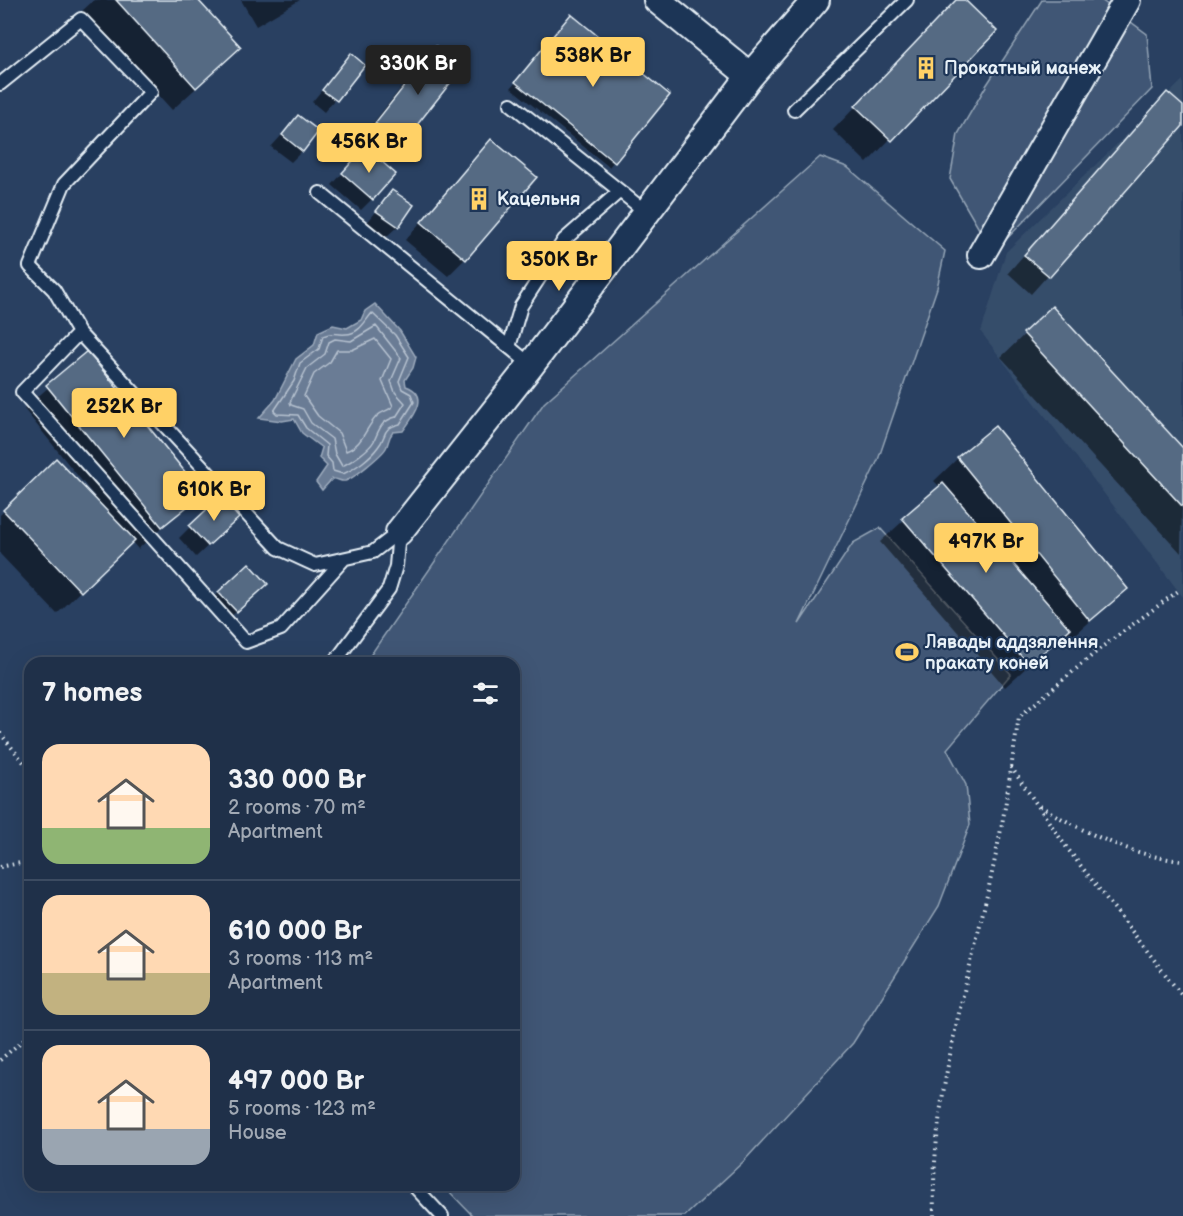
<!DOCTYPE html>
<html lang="en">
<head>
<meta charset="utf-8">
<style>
  body { margin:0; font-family:"Balsamiq Sans",sans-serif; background:#2c3c53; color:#f1f3f6; height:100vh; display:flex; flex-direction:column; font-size:22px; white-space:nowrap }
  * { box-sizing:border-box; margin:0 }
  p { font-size:20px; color:#a1a9b4 }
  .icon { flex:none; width:33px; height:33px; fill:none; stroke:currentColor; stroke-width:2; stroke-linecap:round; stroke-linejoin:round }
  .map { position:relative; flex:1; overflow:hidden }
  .side { position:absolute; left:24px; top:657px; width:496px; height:534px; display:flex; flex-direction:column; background:#1f3049; border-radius:18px; box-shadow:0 6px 24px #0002,0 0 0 2px #3c4b61 }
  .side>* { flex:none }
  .price { position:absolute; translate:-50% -51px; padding:0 14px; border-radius:6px; background:#ffd166; color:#111; font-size:20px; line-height:39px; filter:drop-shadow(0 2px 3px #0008) }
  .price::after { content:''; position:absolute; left:50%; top:36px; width:18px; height:14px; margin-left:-9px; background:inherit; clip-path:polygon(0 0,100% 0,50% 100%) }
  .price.active { background:#222; color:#fff }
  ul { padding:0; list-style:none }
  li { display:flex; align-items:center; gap:18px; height:150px; padding:0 18px }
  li+li { border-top:2px solid #3c4b61 }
  li span { display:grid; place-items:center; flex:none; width:168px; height:120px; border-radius:18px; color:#555 }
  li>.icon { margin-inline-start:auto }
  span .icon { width:72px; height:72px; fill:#fffc; stroke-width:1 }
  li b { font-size:26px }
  h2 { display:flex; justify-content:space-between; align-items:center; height:72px; padding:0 18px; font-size:26px }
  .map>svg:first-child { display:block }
  .built { fill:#364d6b }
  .green { fill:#415774; stroke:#94a4b6; stroke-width:1.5 }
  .water { fill:#6b7c95; stroke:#9dabbd; stroke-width:1.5 }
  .shadow { fill:#0007 }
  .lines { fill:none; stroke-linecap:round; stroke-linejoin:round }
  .shore { stroke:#b6c2d0; stroke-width:1.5 }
  .building { fill:#556a83; stroke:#e8f1f8; stroke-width:1.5 }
  .service-casing { stroke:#e8f1f8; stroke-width:16 }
  .minor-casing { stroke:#e8f1f8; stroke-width:30 }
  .path { stroke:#e8f1f8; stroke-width:4; stroke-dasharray:1.5 4.5; stroke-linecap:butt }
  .service { stroke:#1d3557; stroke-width:12 }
  .minor { stroke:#1d3557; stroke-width:26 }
  .labels { text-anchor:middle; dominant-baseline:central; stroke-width:4.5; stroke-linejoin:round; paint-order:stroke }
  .poi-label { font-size:18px; font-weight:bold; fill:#e8f1f8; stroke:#1d3557; text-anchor:start }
</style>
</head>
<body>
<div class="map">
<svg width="1183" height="1216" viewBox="0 0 1183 1216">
  <rect width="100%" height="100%" fill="#294061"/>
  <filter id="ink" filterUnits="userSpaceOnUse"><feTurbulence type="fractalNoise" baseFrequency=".0167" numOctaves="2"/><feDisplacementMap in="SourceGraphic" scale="12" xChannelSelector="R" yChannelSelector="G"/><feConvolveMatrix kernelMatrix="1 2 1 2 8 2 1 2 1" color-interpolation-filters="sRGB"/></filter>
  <g filter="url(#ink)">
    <path class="built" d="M1183,80V597L981,332L1006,252Z"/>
    <path class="green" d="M1042,0H1101L1147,34L1152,89L993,253L950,179L958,134L986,86Z
      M820,157L847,167L945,251L937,288L878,460L799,624L853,543L880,528L1011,674L947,749L966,785L970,825L939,906L853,1043L743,1162L685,1216H473L443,1185H514V663H365L544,403Z"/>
    <path class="water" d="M375,304L400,331L416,357L413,368L405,380L406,386C431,395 414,416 403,431L393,432C388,438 389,442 386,448C382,455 353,479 345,481C340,482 337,478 332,479L322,490L316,482L327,466L319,458L322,448L302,433L294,419L282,421L259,418L275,400L296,359L314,345L318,332L333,325L347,328L361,320L365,311Z"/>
    <path class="shadow" d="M94,0H196L216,70L172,110L82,11Z
      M241,0H300L256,26Z
      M958,0H963L995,31L867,163L833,130Z
      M566,21L668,95L609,167L511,88Z
      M436,48L457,72L400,143L383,160L377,155L375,158L372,199L361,210L332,185L366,147L359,141L419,65Z
      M351,55L363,65L324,112L312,102Z
      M1183,108V124L1031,294L1008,273L1150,112Z
      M298,117L302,151L291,162L271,147Z
      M492,141L465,259L448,276L405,240Z
      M392,192L398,226L386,237L366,224Z
      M1052,308L1183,450L1181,553L1001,357Z
      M87,353L201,493L138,549L131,541L57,614L0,554V515L56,460L97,502L98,501L24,409Z
      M995,428L1126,589L1066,643L1061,636L1005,687L880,542L940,487L934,481L958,458Z
      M190,527L226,529L196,557L179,538Z
      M249,565L254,595L224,623L207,604Z"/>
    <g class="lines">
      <path class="shore" d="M372,313L395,335L409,357L399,381L402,389L411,394L414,402L400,424C380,429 388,435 378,447C370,458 355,469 343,474L333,471L332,463L326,456L327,445L306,428L298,415L277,414L274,411L294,381L300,363L319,349L323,336C334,331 336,335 346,334C359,334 365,321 372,313Z
        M376,326L401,358L391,381L395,392L405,403L396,417C381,421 380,428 374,441C369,450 351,462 342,466L335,454L332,439L311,423L303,409L291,405L290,402L307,368L325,354L329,342L335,339L351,341Z
        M375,339L391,359L382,381L393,406C389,411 382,411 377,416C365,428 364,444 346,451L339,433L318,416L304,396L314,374L330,362L337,350H352Z"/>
    </g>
    <path class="building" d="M116,0H198L241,47L196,88Z
      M956,0H965L997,31L892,141L855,106Z
      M571,14L670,95L615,163L515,82Z
      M436,46L455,61L451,66L459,72L402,144L375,123Z
      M351,53L365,65L337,101L322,90Z
      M1167,92L1183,106V126L1050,277L1024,255Z
      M298,115L319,131L303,152L282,135Z
      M491,139L537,177L466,260L421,222Z
      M365,147L396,174L373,200L342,173Z
      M392,190L414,205L399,227L376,211Z
      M1052,306L1183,448V507L1023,333Z
      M87,351L203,494L162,527L46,385Z
      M995,426L1128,589L1090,621L957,457Z
      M56,458L135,540L81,592L3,510Z
      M943,483L1070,629L1029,665L902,518Z
      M220,497L239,518L208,546L189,526Z
      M249,563L268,584L237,612L218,592Z"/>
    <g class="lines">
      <g class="service-casing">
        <path id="service" d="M0,84L81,19L151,92L64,184L30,266L54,290L79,333
          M511,104L646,212
          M794,110L907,0
          M320,193L531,365
          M509,347L521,306L564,240L620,191
          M344,559L281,629L246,642L22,392L79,333L278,548L315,565L373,552L399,532
          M334,663L389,589L396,566L399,532
          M413,1185L442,1216"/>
      </g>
      <g class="minor-casing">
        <path id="minor" d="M657,0L750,76L816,0
          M981,255L1127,0
          M399,532L531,365L750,76"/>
      </g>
      <path class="path" d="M0,733L30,770
        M1011,767L1067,848L1183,997
        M1040,806C1084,832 1131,856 1183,861
        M0,867L30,861
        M0,1060L30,1034
        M934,1216C930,1090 974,966 998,844C1007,802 1012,759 1019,717L1102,647L1181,589"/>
      <use href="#service" class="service"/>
      <use href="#minor" class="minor"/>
    </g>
  </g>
  <defs>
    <g id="building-bare" transform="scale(1.8)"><path d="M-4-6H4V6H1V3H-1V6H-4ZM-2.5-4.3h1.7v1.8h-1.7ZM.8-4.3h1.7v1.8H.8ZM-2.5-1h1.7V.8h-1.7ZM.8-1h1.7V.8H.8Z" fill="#ffd166" stroke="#1d3557" stroke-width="2.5" paint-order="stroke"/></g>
    <g id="stadium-bare" transform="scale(1.8)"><path d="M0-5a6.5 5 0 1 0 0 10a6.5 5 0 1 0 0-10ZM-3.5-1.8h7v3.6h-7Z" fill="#ffd166" stroke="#1d3557" stroke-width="2.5" paint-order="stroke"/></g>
  </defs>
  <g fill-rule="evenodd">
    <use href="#building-bare" x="926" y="68"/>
    <use href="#building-bare" x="479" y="199"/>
    <use href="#stadium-bare" x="907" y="652"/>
  </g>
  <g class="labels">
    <g class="poi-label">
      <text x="944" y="68">Прокатный манеж</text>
      <text x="497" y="199">Кацельня</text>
      <text x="925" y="642">Лявады аддзялення<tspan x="925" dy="21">пракату коней</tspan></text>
    </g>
  </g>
</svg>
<b class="price" style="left:593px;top:88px">538K Br</b>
<b class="price active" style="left:418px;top:96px">330K Br</b>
<b class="price" style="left:369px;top:174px">456K Br</b>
<b class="price" style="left:559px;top:292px">350K Br</b>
<b class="price" style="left:124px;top:439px">252K Br</b>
<b class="price" style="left:214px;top:522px">610K Br</b>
<b class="price" style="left:986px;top:574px">497K Br</b>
<section class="side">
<h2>7 homes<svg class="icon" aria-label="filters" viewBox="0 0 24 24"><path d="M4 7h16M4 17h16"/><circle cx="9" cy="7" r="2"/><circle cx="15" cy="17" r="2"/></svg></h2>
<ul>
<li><span style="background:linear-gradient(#ffd9b3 70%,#8fb573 0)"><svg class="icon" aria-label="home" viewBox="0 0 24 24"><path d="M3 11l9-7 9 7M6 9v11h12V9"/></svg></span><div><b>330 000 Br</b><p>2 rooms · 70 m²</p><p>Apartment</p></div></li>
<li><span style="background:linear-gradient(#ffd9b3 65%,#c2b280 0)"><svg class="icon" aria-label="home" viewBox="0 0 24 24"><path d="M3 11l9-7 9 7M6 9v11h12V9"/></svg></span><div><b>610 000 Br</b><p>3 rooms · 113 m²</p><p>Apartment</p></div></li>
<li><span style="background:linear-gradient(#ffd9b3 70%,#9aa5b1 0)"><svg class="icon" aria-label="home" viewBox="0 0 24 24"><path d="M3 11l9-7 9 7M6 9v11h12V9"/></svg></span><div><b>497 000 Br</b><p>5 rooms · 123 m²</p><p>House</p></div></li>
</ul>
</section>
</div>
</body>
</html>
